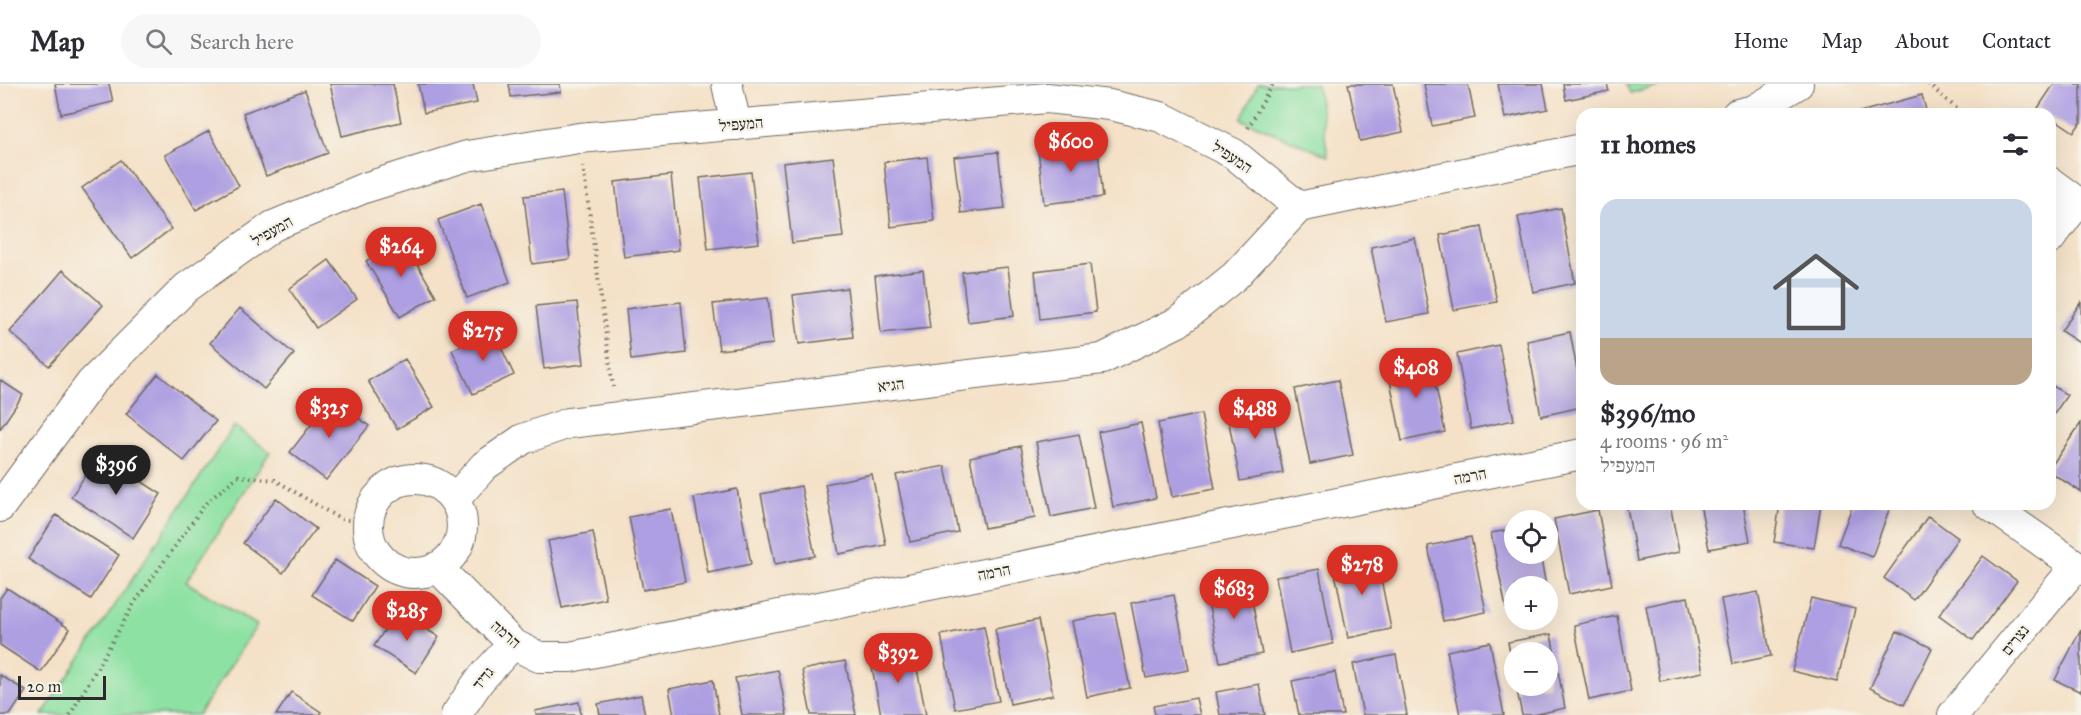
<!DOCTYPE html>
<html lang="en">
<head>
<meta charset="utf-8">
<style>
  body { margin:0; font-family:"IM FELL Great Primer","Frank Ruhl Libre",serif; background:#f7f7f7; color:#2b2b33; height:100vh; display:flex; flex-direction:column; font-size:22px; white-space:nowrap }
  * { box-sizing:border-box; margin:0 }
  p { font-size:20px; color:#7c7c81 }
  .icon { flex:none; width:33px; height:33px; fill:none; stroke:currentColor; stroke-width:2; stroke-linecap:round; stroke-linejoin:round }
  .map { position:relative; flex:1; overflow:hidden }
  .sheet { position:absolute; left:1576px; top:24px; width:480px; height:402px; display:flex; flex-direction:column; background:#fff; border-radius:18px; box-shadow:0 6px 24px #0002 }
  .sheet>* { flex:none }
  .fabs { position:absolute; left:1504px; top:426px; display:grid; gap:12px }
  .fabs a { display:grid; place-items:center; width:54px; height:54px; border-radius:50%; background:#fff; box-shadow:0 6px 24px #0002; font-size:30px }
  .scale { position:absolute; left:18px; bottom:15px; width:88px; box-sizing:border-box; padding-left:6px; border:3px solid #2b2b2b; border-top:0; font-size:16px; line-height:21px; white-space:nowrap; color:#2b2b2b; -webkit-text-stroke:4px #f7f3e8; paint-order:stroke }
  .price { position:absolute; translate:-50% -51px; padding:0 14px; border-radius:21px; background:#d93025; color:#fff; font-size:20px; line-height:39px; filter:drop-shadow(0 2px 3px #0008) }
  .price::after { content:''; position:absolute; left:50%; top:36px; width:18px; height:14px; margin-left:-9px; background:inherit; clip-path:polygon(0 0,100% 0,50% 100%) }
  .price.on { background:#222; color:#fff }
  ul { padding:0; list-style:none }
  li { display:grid; align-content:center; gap:12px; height:318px; padding:0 24px }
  li span { display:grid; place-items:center; height:186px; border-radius:18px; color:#555 }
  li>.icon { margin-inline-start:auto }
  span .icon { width:108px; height:108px; fill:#fffc; stroke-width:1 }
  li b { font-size:26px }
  h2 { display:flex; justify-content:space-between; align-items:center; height:72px; padding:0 24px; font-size:26px }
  header { display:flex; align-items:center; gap:36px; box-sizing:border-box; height:84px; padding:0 30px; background:#fff; border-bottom:2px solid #e1e1e2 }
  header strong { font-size:28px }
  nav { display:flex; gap:33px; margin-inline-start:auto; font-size:21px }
  .search { width:420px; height:54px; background:#f7f7f7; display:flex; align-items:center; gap:15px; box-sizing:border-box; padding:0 21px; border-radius:33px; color:#7c7c81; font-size:22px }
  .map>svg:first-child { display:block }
  .green { fill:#8ce1a3; stroke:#5c8667; stroke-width:1.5 }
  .building { fill:#ae9fe2 }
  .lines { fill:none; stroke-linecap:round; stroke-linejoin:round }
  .street-casing { stroke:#716b62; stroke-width:32 }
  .path { stroke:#716b62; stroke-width:4; stroke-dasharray:1.5 4.5; stroke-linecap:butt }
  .street { stroke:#fff; stroke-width:30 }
  .labels { text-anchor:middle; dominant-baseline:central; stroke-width:4.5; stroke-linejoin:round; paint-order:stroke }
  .street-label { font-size:16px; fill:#2b2b2b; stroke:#f7f3e8 }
</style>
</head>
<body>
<header>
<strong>Map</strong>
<div class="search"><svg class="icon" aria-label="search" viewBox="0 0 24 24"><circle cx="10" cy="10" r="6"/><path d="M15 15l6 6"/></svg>Search here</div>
<nav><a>Home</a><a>Map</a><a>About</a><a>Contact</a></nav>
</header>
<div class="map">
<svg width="2081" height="631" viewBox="0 0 2081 631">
  <rect width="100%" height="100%" fill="#f7f3e8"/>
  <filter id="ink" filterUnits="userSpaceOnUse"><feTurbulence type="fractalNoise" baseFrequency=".0167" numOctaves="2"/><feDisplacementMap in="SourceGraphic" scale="12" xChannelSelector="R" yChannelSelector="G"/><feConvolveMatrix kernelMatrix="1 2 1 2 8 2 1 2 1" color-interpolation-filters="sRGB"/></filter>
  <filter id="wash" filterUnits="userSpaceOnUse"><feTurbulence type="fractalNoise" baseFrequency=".008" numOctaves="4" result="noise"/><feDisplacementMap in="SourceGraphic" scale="24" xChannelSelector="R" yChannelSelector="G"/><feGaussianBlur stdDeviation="1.35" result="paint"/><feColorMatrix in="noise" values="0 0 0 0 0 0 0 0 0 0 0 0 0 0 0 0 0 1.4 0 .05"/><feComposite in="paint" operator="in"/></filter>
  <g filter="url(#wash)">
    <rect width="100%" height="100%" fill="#f4e1c7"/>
    <path class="green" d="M1258,0H1317L1328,72L1241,35Z
      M1626,0H1664L1630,9Z
      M234,342L270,368L186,498L257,541L198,631H42Z"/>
    <g id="blocks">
      <path class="building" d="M55,0H109L113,18L61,30Z
        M330,0H393L401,38L342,52Z
        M418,0H473L477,19L424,29Z
        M509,0H560L561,8L511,13Z
        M1348,0H1393L1403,48L1360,57Z
        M1424,0H1468L1475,34L1432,42Z
        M1498,0H1543L1548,25L1505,34Z
        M1563,0H1607L1609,7L1566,16Z
        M2054,0H2081V38L2074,48L2050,32V30L2038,24Z
        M305,6L328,69L266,92L243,29Z
        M1922,11L1927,30H1856V29Z
        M209,47L239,102L196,126L165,71Z
        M1097,58L1103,113L1044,120L1038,65Z
        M998,68L1005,124L961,129L954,73Z
        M833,73L843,153L792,159L783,79Z
        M927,73L934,137L891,143L884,78Z
        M121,76L171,145L132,174L82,104Z
        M751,88L759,159L708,165L700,94Z
        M671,91L679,166L624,173L615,98Z
        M562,108L570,175L532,180L524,112Z
        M481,120L510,198L467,214L438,136Z
        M1561,124L1575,199L1533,208L1518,133Z
        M1482,143L1497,218L1454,226L1440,151Z
        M1415,154L1429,230L1386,238L1371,163Z
        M402,155L436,212L400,233L366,177Z
        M329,176L357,215L316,244L289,205Z
        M1090,180L1096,228L1040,235L1035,187Z
        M1008,183L1014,232L968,238L962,188Z
        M63,186L103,221L49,282L10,248Z
        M923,186L930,244L881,249L875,192Z
        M847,204L853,253L799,260L793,211Z
        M768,214L773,260L719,266L713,220Z
        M577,218L584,280L544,285L536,222Z
        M681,218L686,269L631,276L626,225Z
        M2081,218V260L2061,247Z
        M240,224L294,270L264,305L210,259Z
        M493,246L514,291L473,310L452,266Z
        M1570,248L1582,313V323L1541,332L1527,257Z
        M1499,261L1514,336L1471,345L1457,270Z
        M1430,273L1445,348L1402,357L1387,282Z
        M405,275L434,323L397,345L368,297Z
        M158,290L216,337L184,377L126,330Z
        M0,296L23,311L0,345Z
        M1338,296L1353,371L1310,380L1295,305Z
        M2050,300L2067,311L2050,336Z
        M332,314L369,342L326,396L290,368Z
        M1269,314L1283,389L1240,397L1226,323Z
        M1201,330L1215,405L1172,413L1158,339Z
        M1141,339L1156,414L1113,423L1098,348Z
        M2081,339V408L2050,388V384Z
        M1079,350L1094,424L1051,433L1036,358Z
        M1021,362L1035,434L984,444L970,373Z
        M99,370L161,410L133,454L71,413Z
        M945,382L958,448L910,458L896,391Z
        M872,390L886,461L839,470L825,400Z
        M801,402L815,472L775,480L761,410Z
        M737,405L751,480L708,489L694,414Z
        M276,414L316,445L283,489L243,459Z
        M1646,420H1670L1679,468L1637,477L1627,424Z
        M1700,420H1743L1750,457L1709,465Z
        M1780,420H1821L1814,464L1774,458Z
        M1853,420H1891L1872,473L1838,460Z
        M671,425L685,498L643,506L629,433Z
        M1598,426L1612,501L1569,510L1554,435Z
        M56,431L119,471L91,515L28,475Z
        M1928,432L1958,454L1914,516L1884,494Z
        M1515,445V470H1540L1546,502H1515V522L1506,524L1491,449Z
        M593,448L606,515L562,524L548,457Z
        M1471,453L1486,528L1443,537L1428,462Z
        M1376,470L1391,545L1348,554L1333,479Z
        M1983,472L2017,497L1973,556L1939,531Z
        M335,476L375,502L353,537L312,511Z
        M1319,485L1333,560L1290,569L1276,493Z
        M1248,495L1262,570L1220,578L1205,503Z
        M7,504L70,545L41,588L0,561V514Z
        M1758,508L1771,572L1733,580L1721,515Z
        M1174,511L1189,586L1146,594L1131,519Z
        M1688,513L1703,588L1660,597L1646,522Z
        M1811,514L1855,525L1837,598L1792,587Z
        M397,527L439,553L416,589L374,562Z
        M1115,529L1130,604L1087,613L1072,537Z
        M1617,532L1631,607L1589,616L1574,541Z
        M1038,536L1053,611L1010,620L995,545Z
        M984,542L999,617L955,625L941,551Z
        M2081,545V608L2055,596Z
        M1897,547L1932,564L1904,621L1870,604Z
        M1551,550L1565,624L1533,631H1522L1516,602H1548V568H1515L1514,590L1508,558Z
        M1490,558L1504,631H1460L1447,567Z
        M913,564L926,631H881L870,573Z
        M1396,571L1407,631H1363L1353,580Z
        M845,577L856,631H811L802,586Z
        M778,586L787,631H742L735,594Z
        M1335,588L1343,631H1299L1292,597Z
        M0,591L26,607L10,631H0Z
        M713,596L719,631H674L669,605Z
        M1259,600L1265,631H1220L1216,608Z
        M291,608L321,628L319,631H276Z
        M641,611L645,631H600L598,620Z
        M1196,614L1200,631H1155L1153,622Z
        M579,618L581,631H536L535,627Z"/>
    </g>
  </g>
  <g filter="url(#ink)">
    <use href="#blocks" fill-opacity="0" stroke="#716b62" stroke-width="1.5"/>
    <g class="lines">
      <g class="street-casing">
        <path id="street" d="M727,0L736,41
          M1737,30L1754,26L1798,0
          M2050,98L2081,121
          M2050,155L2077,119
          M368 442a47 47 0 1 1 94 0a47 47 0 1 1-94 0Z
          M454,416L484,382L523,355L569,339L1102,275L1178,238L1235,192L1299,123
          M1988,420L2081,485
          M0,423L91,299L186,204L273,142L364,104L467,72L579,54L1047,14L1110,21L1161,33L1234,70L1299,123L1582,65
          M437,483L513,560L539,573H570L1582,370
          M456,631L479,597L513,560
          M1953,631L2076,482"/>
      </g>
      <path class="path" d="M1928,0L1963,30
        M1248,44L1273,0
        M583,82L613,303
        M70,631L135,518L206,419L238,392L275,396L340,435L368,438"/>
      <use href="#street" class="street"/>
    </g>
  </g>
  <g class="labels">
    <g class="street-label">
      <text transform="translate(741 40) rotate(-5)">המעפיל</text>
      <text transform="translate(1232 73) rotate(33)">המעפיל</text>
      <text transform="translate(272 147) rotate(-30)">המעפיל</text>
      <text transform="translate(891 301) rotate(-7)">הגיא</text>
      <text transform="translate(1470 392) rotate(-11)">הרמה</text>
      <text transform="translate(994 488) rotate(-11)">הרמה</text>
      <text transform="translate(506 550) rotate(41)">הרמה</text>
      <text transform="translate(2015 556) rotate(-51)">נצרים</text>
      <text transform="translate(483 594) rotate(-51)">גדיד</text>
    </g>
  </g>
</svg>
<div class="fabs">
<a><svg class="icon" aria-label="locate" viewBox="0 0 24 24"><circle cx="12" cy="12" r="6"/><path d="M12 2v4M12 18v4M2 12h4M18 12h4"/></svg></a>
<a>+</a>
<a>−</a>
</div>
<div class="scale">20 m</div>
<b class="price" style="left:1071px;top:89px">$600</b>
<b class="price" style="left:401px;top:194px">$264</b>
<b class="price" style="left:483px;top:278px">$275</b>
<b class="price" style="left:1416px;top:315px">$408</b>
<b class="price" style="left:329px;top:355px">$325</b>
<b class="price" style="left:1255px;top:356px">$488</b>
<b class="price on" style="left:116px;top:412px">$396</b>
<b class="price" style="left:1362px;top:512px">$278</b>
<b class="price" style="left:1234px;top:536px">$683</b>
<b class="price" style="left:407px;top:558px">$285</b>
<b class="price" style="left:898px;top:600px">$392</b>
<section class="sheet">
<h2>11 homes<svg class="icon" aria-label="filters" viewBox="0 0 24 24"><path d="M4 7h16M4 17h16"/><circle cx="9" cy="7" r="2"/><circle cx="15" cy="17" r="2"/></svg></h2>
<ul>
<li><span style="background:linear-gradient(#c9d6e8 75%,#b9a48a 0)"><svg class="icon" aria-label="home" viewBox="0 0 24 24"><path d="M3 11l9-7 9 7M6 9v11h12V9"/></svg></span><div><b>$396/mo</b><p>4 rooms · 96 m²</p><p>המעפיל</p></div></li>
</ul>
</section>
</div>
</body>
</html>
